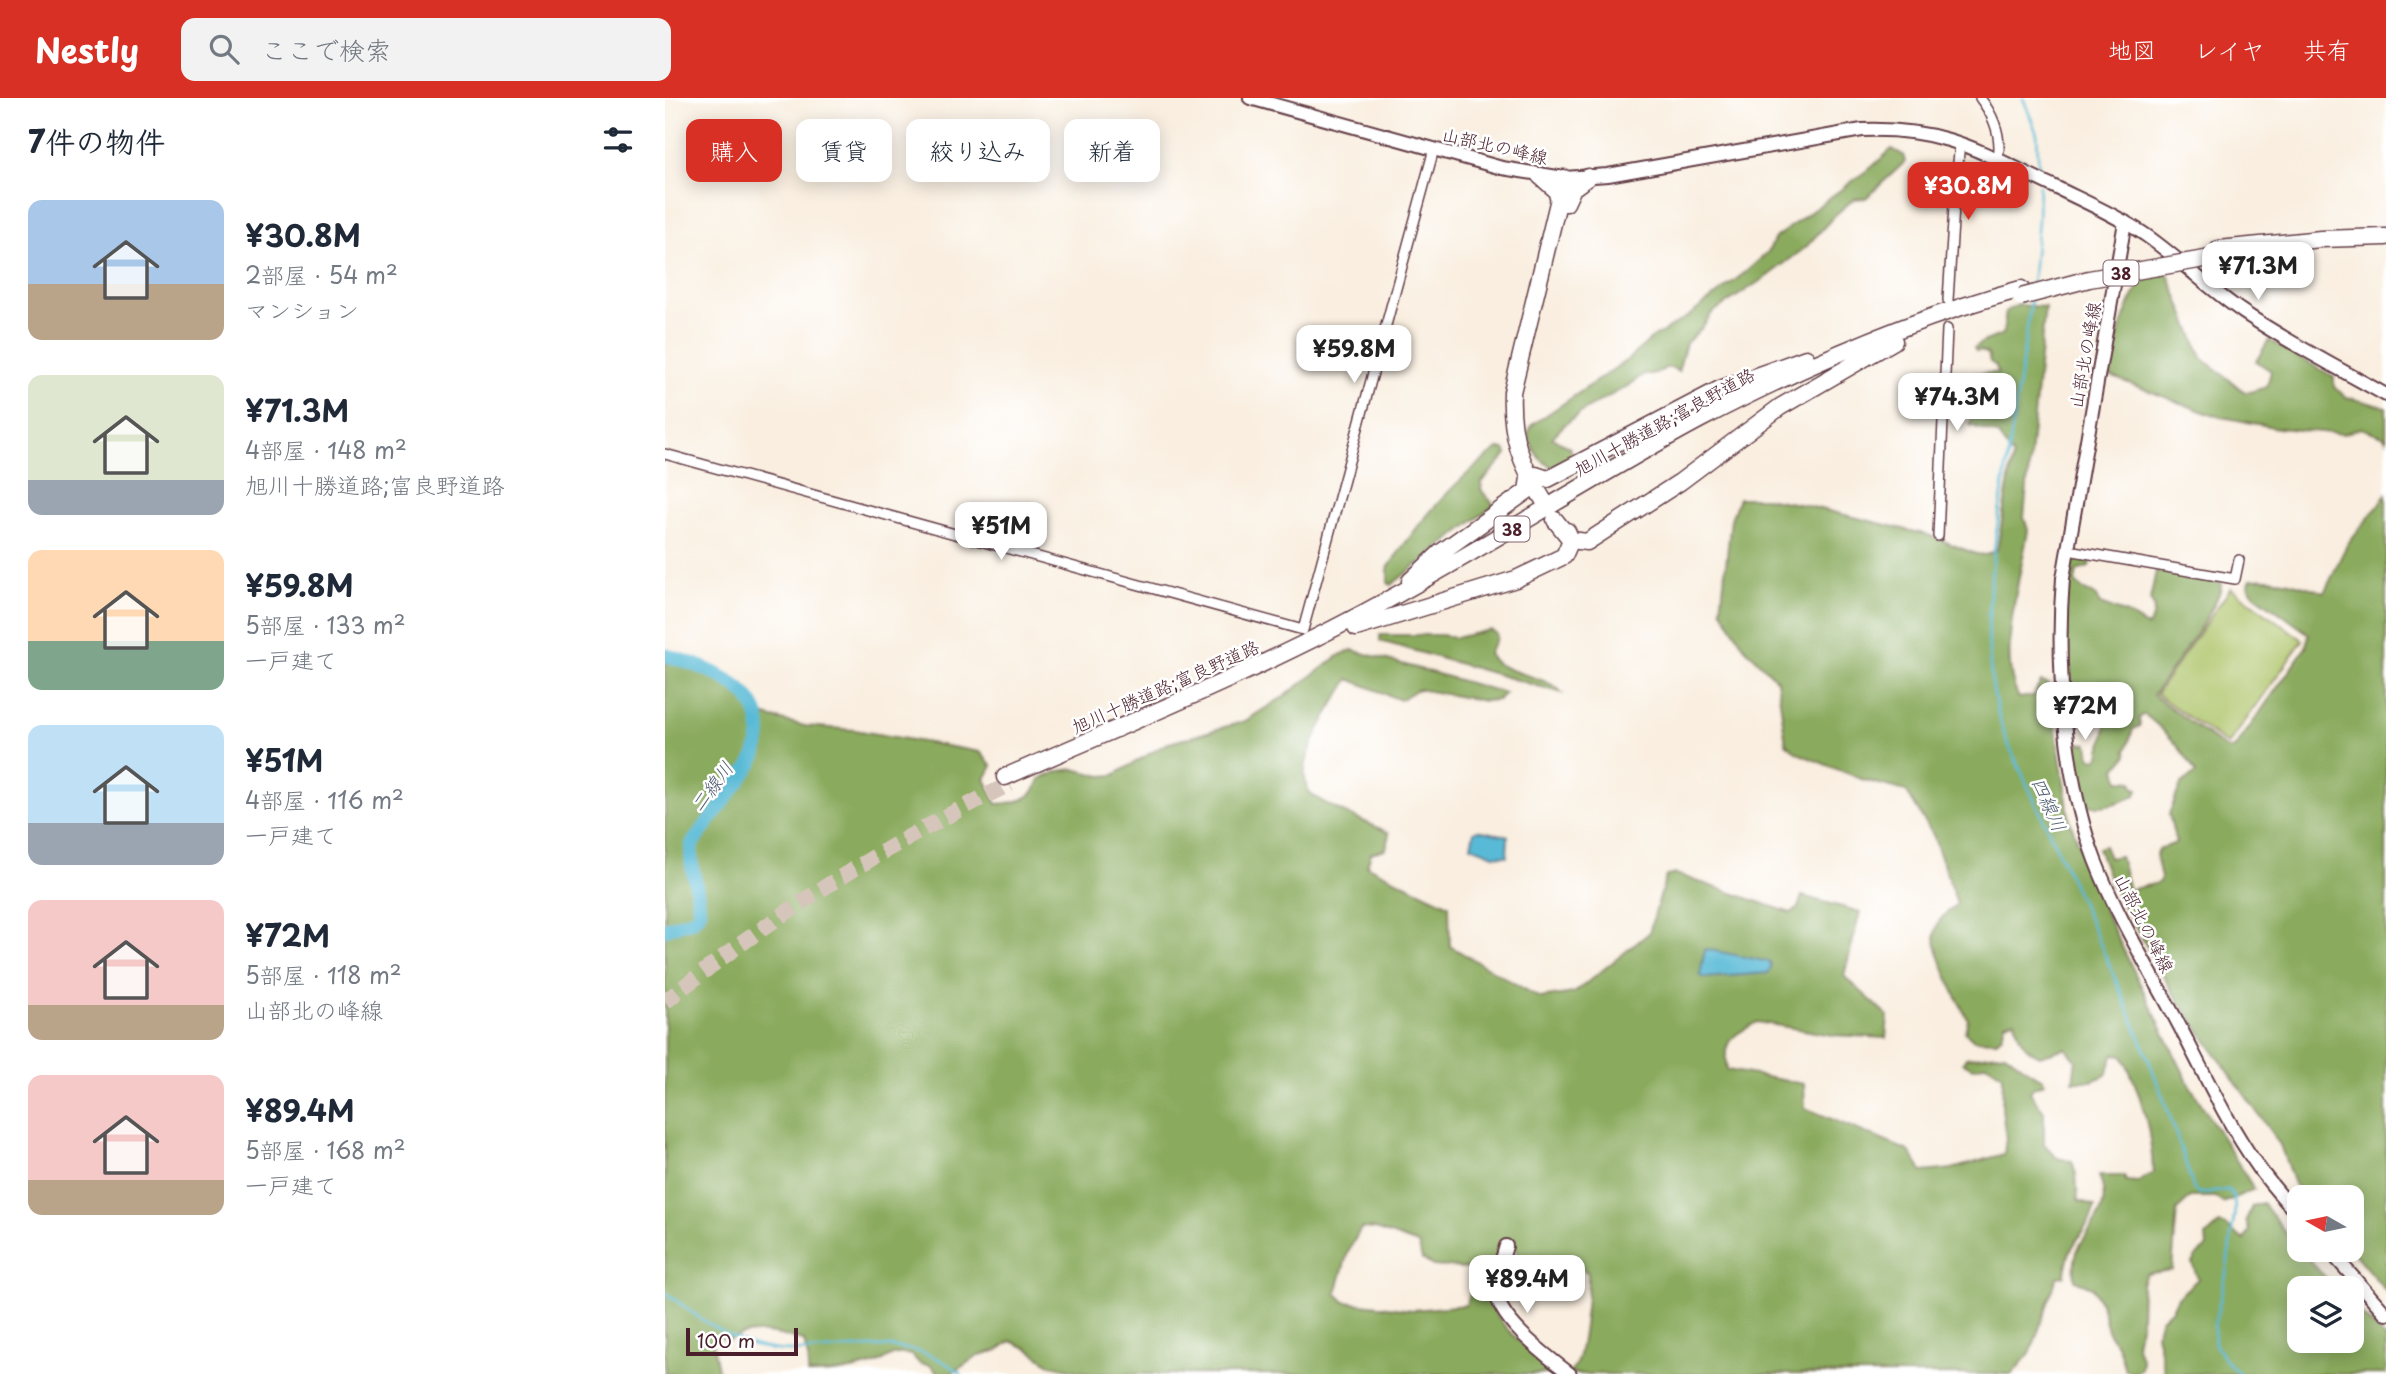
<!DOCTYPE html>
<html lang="ja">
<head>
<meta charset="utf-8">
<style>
  body { margin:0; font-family:"Playpen Sans","Klee One",sans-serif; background:#f2f2f3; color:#1f2937; height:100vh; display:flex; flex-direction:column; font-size:26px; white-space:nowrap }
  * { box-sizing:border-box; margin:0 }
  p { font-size:23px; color:#747a83 }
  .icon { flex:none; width:38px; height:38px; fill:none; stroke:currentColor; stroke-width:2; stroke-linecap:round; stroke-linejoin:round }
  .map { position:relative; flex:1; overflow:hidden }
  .details { display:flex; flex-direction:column; background:#fff; width:665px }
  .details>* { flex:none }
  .hud { position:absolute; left:21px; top:21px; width:665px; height:63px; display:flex; gap:14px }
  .needle { width:46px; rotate:279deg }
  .fabs { position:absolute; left:1622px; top:1087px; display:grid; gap:14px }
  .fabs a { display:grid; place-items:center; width:77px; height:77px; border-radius:14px; background:#fff; box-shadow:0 4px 18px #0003; font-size:35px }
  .scale { position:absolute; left:21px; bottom:18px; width:112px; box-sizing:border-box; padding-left:7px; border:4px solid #4a1f2b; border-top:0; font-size:19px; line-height:24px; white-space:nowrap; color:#4a1f2b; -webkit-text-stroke:5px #fff; paint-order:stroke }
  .price { position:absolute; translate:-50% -60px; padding:0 16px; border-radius:14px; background:#fff; color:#222; font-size:23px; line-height:46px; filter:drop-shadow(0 2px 4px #0008) }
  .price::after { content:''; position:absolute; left:50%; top:42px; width:21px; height:16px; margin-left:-10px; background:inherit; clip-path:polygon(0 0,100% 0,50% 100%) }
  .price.active { background:#d93025; color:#fff }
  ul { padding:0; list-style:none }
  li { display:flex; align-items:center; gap:21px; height:175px; padding:0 28px }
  li span { display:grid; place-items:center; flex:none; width:196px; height:140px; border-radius:14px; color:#555 }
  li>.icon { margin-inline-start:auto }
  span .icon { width:84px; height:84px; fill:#fffc; stroke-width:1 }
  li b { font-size:30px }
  h2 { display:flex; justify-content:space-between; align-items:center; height:84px; padding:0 28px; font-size:30px }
  .tag { padding:0 24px; border-radius:14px; background:#fff; box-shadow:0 4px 18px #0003; font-size:24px; line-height:63px }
  .tag.active { background:#d93025; color:#fff }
  header { display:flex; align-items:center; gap:42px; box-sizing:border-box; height:98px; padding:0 35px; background:#d93025; color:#fff }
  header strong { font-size:33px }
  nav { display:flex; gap:38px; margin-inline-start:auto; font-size:24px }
  .search { width:490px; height:63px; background:#f2f2f3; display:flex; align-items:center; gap:18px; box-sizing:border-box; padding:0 24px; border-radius:14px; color:#747a83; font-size:26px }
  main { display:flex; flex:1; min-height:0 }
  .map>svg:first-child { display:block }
  .green { fill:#aec469; stroke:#7c724a; stroke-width:2 }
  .forest { fill:#8aaa5d; stroke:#6a6444; stroke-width:2 }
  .water { fill:#58bad6; stroke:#516c80; stroke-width:2 }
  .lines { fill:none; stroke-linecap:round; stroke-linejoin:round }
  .stream { stroke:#58bad6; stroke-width:2.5 }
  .river { stroke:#58bad6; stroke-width:14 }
  .highway-tunnel { stroke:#d6c5bb; stroke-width:16; stroke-dasharray:16 8; stroke-linecap:butt }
  .street-casing { stroke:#643e46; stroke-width:12 }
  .secondary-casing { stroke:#643e46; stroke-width:16 }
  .highway-casing { stroke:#643e46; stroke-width:19 }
  .street { stroke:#fff; stroke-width:9 }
  .secondary { stroke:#fff; stroke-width:12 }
  .highway { stroke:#fff; stroke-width:16 }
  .highway-bridge-casing { stroke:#643e46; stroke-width:19; stroke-linecap:butt }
  .highway-bridge { stroke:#fff; stroke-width:16 }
  .labels { text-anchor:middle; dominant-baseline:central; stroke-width:5; stroke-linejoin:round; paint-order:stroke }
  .shield { fill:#fff; stroke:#80626b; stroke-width:2 }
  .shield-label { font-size:16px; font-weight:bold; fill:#4a1f2b }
  .street-label { font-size:18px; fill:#4a1f2b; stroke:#fff }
  .water-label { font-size:19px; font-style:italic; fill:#505d6f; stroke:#fff }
</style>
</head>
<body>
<header>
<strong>Nestly</strong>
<div class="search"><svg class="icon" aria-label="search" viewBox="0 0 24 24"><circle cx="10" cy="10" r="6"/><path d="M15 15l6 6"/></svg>ここで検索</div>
<nav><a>地図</a><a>レイヤ</a><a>共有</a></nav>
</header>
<main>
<section class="details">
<h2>7件の物件<svg class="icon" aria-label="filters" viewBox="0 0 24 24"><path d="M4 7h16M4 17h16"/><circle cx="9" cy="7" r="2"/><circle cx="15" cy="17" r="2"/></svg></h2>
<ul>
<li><span style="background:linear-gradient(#a9c7e8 60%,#b9a48a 0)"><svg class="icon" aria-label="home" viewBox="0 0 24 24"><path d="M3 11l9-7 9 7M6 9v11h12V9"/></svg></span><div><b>¥30.8M</b><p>2部屋 · 54 m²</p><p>マンション</p></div></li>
<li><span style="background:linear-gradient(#dfe7d0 75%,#9aa5b1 0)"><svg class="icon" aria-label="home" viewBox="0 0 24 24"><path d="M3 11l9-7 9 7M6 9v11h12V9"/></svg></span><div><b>¥71.3M</b><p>4部屋 · 148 m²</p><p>旭川十勝道路;富良野道路</p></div></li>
<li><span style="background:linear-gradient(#ffd9b3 65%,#7fa58c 0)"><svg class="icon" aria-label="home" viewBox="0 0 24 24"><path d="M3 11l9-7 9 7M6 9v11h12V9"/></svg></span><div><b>¥59.8M</b><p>5部屋 · 133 m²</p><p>一戸建て</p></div></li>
<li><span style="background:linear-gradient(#bfe0f5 70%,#9aa5b1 0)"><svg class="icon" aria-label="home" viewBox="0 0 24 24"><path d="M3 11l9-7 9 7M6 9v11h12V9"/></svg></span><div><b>¥51M</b><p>4部屋 · 116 m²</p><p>一戸建て</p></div></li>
<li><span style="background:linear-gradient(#f6c9c9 75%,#b9a48a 0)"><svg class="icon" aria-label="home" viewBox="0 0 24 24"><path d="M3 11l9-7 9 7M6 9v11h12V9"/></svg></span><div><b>¥72M</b><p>5部屋 · 118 m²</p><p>山部北の峰線</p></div></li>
<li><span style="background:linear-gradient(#f6c9c9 75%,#b9a48a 0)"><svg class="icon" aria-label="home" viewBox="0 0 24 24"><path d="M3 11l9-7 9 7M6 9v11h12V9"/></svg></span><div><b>¥89.4M</b><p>5部屋 · 168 m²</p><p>一戸建て</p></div></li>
</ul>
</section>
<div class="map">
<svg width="1721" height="1276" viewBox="0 0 1721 1276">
  <rect width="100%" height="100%" fill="#fff"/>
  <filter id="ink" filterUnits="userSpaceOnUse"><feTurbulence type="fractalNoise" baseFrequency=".0143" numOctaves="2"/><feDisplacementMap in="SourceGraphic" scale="14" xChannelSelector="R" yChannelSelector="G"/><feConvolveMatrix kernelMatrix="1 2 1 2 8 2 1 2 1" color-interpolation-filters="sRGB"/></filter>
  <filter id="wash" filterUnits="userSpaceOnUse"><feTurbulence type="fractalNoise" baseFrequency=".00686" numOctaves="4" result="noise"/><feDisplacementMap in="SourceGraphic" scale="28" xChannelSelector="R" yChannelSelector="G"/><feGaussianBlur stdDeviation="1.57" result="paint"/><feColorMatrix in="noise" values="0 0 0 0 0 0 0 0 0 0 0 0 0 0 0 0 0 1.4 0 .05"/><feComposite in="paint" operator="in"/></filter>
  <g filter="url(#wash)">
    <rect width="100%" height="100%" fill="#f9eedf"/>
    <path class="green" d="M1566,490L1638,542L1563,647L1491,596Z"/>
    <path class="forest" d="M1227,51L1238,57L1240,64L1201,100L1189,101L1170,117L1141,149L1104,177L1047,215L1035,232L1021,245L1013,274L1008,270H1000C992,278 984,274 975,279C970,282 966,286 961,289C936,303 905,317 887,340L904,349L909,358L891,371C872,362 870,356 863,336L867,327L962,262L986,241L1025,217L1082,173L1103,154L1110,140L1208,68Z
      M1503,176L1537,260L1581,295L1602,289L1606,273L1591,263L1604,242L1669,279V289L1681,299L1721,309V342L1718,338L1696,330L1678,336L1613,330L1547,317L1442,277C1450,252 1461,191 1487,178C1491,176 1498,177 1503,176Z
      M1353,207L1380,209L1359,419L1363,432C1356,478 1331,559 1354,600L1368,598L1376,584L1384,586L1405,723L1440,814L1524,986L1589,1091L1558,1105L1550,1099H1526L1512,1112L1507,1172L1481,1176L1477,1186L1476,1223L1471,1246L1477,1263L1476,1271L1469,1275L1460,1272L1453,1249L1444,1236L1436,1206L1427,1189L1410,1182C1409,1171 1409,1158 1414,1149C1428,1123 1448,1111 1434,1078H1459L1461,1083L1473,1084L1488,1075C1487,1034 1476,994 1457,957L1449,956L1441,977L1427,983H1408L1411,962L1401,950L1375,958C1357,950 1354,940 1350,922L1340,925L1337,937L1332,943L1309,942L1300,934L1303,921C1294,906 1269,853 1270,837C1271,822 1282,814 1292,806L1268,737L1241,693L1199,682L1132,655L1121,645L1112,582L1079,549L1056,511L1066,421L1074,400H1100L1139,407L1263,437L1311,456L1321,457L1332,452L1348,358L1332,336L1305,327L1307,318L1320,301C1312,290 1301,289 1290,281L1298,275H1333L1331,268L1325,264L1323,256L1315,252L1311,253L1309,250L1318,244L1338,236L1341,213Z
      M833,351H840L842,356L817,384L816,392L829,407L726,487L723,485V470C753,424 789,383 833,351Z
      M1721,396V1193L1686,1152L1687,1099H1640L1629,1086L1615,1047L1508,895L1447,787L1433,750L1439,748L1444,760L1455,758L1464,792L1493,785L1496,780L1491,757L1495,751L1511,745L1504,716L1516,686L1531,675C1518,652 1500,632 1479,616L1474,620L1475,628L1468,631L1461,653L1462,657L1451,671L1454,682L1467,683L1469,690L1473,691L1471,697C1458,704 1430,713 1418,705L1409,648L1414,645L1423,646L1425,659L1430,661L1435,658L1442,623L1440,618L1426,615L1413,623L1408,620L1399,514L1406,460L1418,459L1425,462L1424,469L1412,473L1410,484C1419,497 1427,489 1435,506L1462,516L1483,529C1489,520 1492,511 1485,502L1491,473L1556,485C1559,503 1501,578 1488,597L1562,651H1569L1641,549L1644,536L1590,497L1583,488L1586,481C1610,478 1636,487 1659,494C1669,478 1674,459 1684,444C1696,428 1710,414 1721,396Z
      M825,532L831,535L832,540L823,555C834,578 881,575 897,595L715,543V537H777L790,540Z
      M687,552L840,595L833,602L819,603L753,591L735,602L684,581C670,604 618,677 650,699C670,712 702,724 724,735L721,751L706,755L702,768L784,807L785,848L875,900L909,895L984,835L1001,778L1011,776L1126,815L1133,810L1137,798L1195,814L1179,878L1223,918L1221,940L1167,937L1092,924C1067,939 1057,940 1062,972L1139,986L1140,1010L1244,1053L1258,1074L1287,1071L1339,1056L1341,1040L1337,1011L1338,977L1321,966L1308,970L1298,965L1301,960L1340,955L1365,974L1378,981L1379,985L1368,990L1365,994L1379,1014V1046L1392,1060L1407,1063L1411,1076L1413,1102L1430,1108L1425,1122L1405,1153L1399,1178L1392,1179L1366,1254L1347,1276H902C905,1274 909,1271 910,1268C918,1253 923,1194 923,1175C911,1165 896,1160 880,1160C867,1160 865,1163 852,1157L851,1150L835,1146L827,1172L768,1168L757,1161L753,1146L711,1131L696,1130L683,1154L671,1195L680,1204L748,1212L801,1207L809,1187L816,1183L825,1184C825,1192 824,1200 827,1207C835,1232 874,1259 895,1276H426L386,1267L362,1250L346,1243L332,1253L314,1257L286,1276H274L265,1267L255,1266L247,1257C222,1253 229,1260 210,1266C189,1273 164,1276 143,1276V1260L139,1243C112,1236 90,1229 63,1242L52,1238L47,1242L54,1276H0V564L10,565L54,582L100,618L140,628L190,632L315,654L327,668L320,681L332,706C352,705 368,702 375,681L394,673L409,671L436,678L449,677L501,646L580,623L618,599L675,557Z
      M1598,1105L1632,1150L1671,1190H1634V1242H1687V1207L1721,1241V1276H1500L1491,1235L1496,1221L1507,1211L1513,1199L1533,1181L1527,1165L1533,1156L1542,1149L1541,1138L1554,1126L1561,1128L1579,1142L1584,1133L1581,1122L1587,1108Z"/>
    <path class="water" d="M812,732L843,738L842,758L829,757L806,748L809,734Z
      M1040,851L1105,864L1106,870L1103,875L1039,880L1035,877Z"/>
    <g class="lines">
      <path class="stream" d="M1358,0L1372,36L1374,77
        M1367,189L1373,122L1374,87
        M1366,202C1358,261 1349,319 1340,377C1327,463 1310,557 1341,641C1409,789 1482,936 1529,1092C1539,1100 1552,1091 1564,1092L1569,1100L1570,1112L1561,1176L1549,1228L1550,1246L1559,1261L1574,1276
        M0,1194C27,1215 54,1236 87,1247C157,1269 233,1222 296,1276"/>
      <path class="river" d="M0,557C54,573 117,597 87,665L27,746C23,770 35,791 34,815L28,822L0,831"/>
    </g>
  </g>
  <g filter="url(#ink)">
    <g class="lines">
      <path class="highway-tunnel" d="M0,904C106,818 222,746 345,686"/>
      <g class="street-casing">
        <path id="street" d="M1315,0C1329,18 1337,38 1333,61
          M1283,202L1290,93L1295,45
          M0,356L638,532L769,51
          M1273,438L1282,231
          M1403,452L1570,481L1574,462"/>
      </g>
      <g class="secondary-casing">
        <path id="secondary" d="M585,0L837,70L899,80L943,77L1197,32C1280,29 1317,55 1388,88C1420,104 1453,118 1482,138C1516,162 1544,191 1578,214C1624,245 1673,270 1721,297
          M1460,124L1398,480C1391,565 1399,681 1430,762C1452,819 1485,872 1514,927C1539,975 1562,1025 1594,1070C1606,1087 1620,1102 1634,1118
          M841,1148C837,1162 831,1177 831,1191C831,1221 882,1258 905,1276
          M1664,1152L1721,1216"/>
      </g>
      <g class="highway-casing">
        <path id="highway" d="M875,78L891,92L894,103
          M901,105L908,90L923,79
          M1554,151L1656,141L1721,139
          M871,377L883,381L1055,291L1141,260
          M879,403C856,367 845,338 847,294L899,80
          M890,422L906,442L922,444L1015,384L1115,309L1229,243
          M745,483L775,455L862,393L864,380
          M691,530L851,481L899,458L906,442L902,433
          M340,679C470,622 602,569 726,500C831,443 931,377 1036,321C1138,268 1245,221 1356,191"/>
      </g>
      <use href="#street" class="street"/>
      <use href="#secondary" class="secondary"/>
      <use href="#highway" class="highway"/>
      <g class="highway-bridge-casing">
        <path id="highway-bridge" d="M1356,199L1424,181L1557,158"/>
      </g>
      <use href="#highway-bridge" class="highway-bridge"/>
    </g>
  </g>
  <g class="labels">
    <g class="shield">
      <rect x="1438.5" y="162.5" width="35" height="25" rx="5"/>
      <rect x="829.5" y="418.5" width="35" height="25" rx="5"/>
    </g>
    <g class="shield-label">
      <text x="1456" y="175">38</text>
      <text x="847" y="431">38</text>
    </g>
    <g class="street-label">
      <text transform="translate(830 47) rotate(13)">山部北の峰線</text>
      <text transform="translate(1419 257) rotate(-80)">山部北の峰線</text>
      <text transform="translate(999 323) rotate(-29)">旭川十勝道路;富良野道路</text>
      <text transform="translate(500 588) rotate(-24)">旭川十勝道路;富良野道路</text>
      <text transform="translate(1480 825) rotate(63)">山部北の峰線</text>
    </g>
    <g class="water-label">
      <text transform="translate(46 688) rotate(-53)">二線川</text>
      <text transform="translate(1385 706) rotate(66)">四線川</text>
    </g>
  </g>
</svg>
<div class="fabs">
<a><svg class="needle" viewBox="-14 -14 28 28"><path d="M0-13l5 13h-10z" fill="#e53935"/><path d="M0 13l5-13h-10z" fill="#747a83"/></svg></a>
<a><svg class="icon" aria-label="layers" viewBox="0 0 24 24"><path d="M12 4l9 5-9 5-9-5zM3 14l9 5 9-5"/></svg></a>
</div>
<div class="scale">100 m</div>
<b class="price active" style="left:1303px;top:124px">¥30.8M</b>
<b class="price" style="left:1593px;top:204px">¥71.3M</b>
<b class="price" style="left:689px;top:287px">¥59.8M</b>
<b class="price" style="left:1292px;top:335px">¥74.3M</b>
<b class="price" style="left:336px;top:464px">¥51M</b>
<b class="price" style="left:1420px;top:644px">¥72M</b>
<b class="price" style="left:862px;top:1217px">¥89.4M</b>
<div class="hud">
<a class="tag active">購入</a>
<a class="tag">賃貸</a>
<a class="tag">絞り込み</a>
<a class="tag">新着</a>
</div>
</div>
</main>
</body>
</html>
